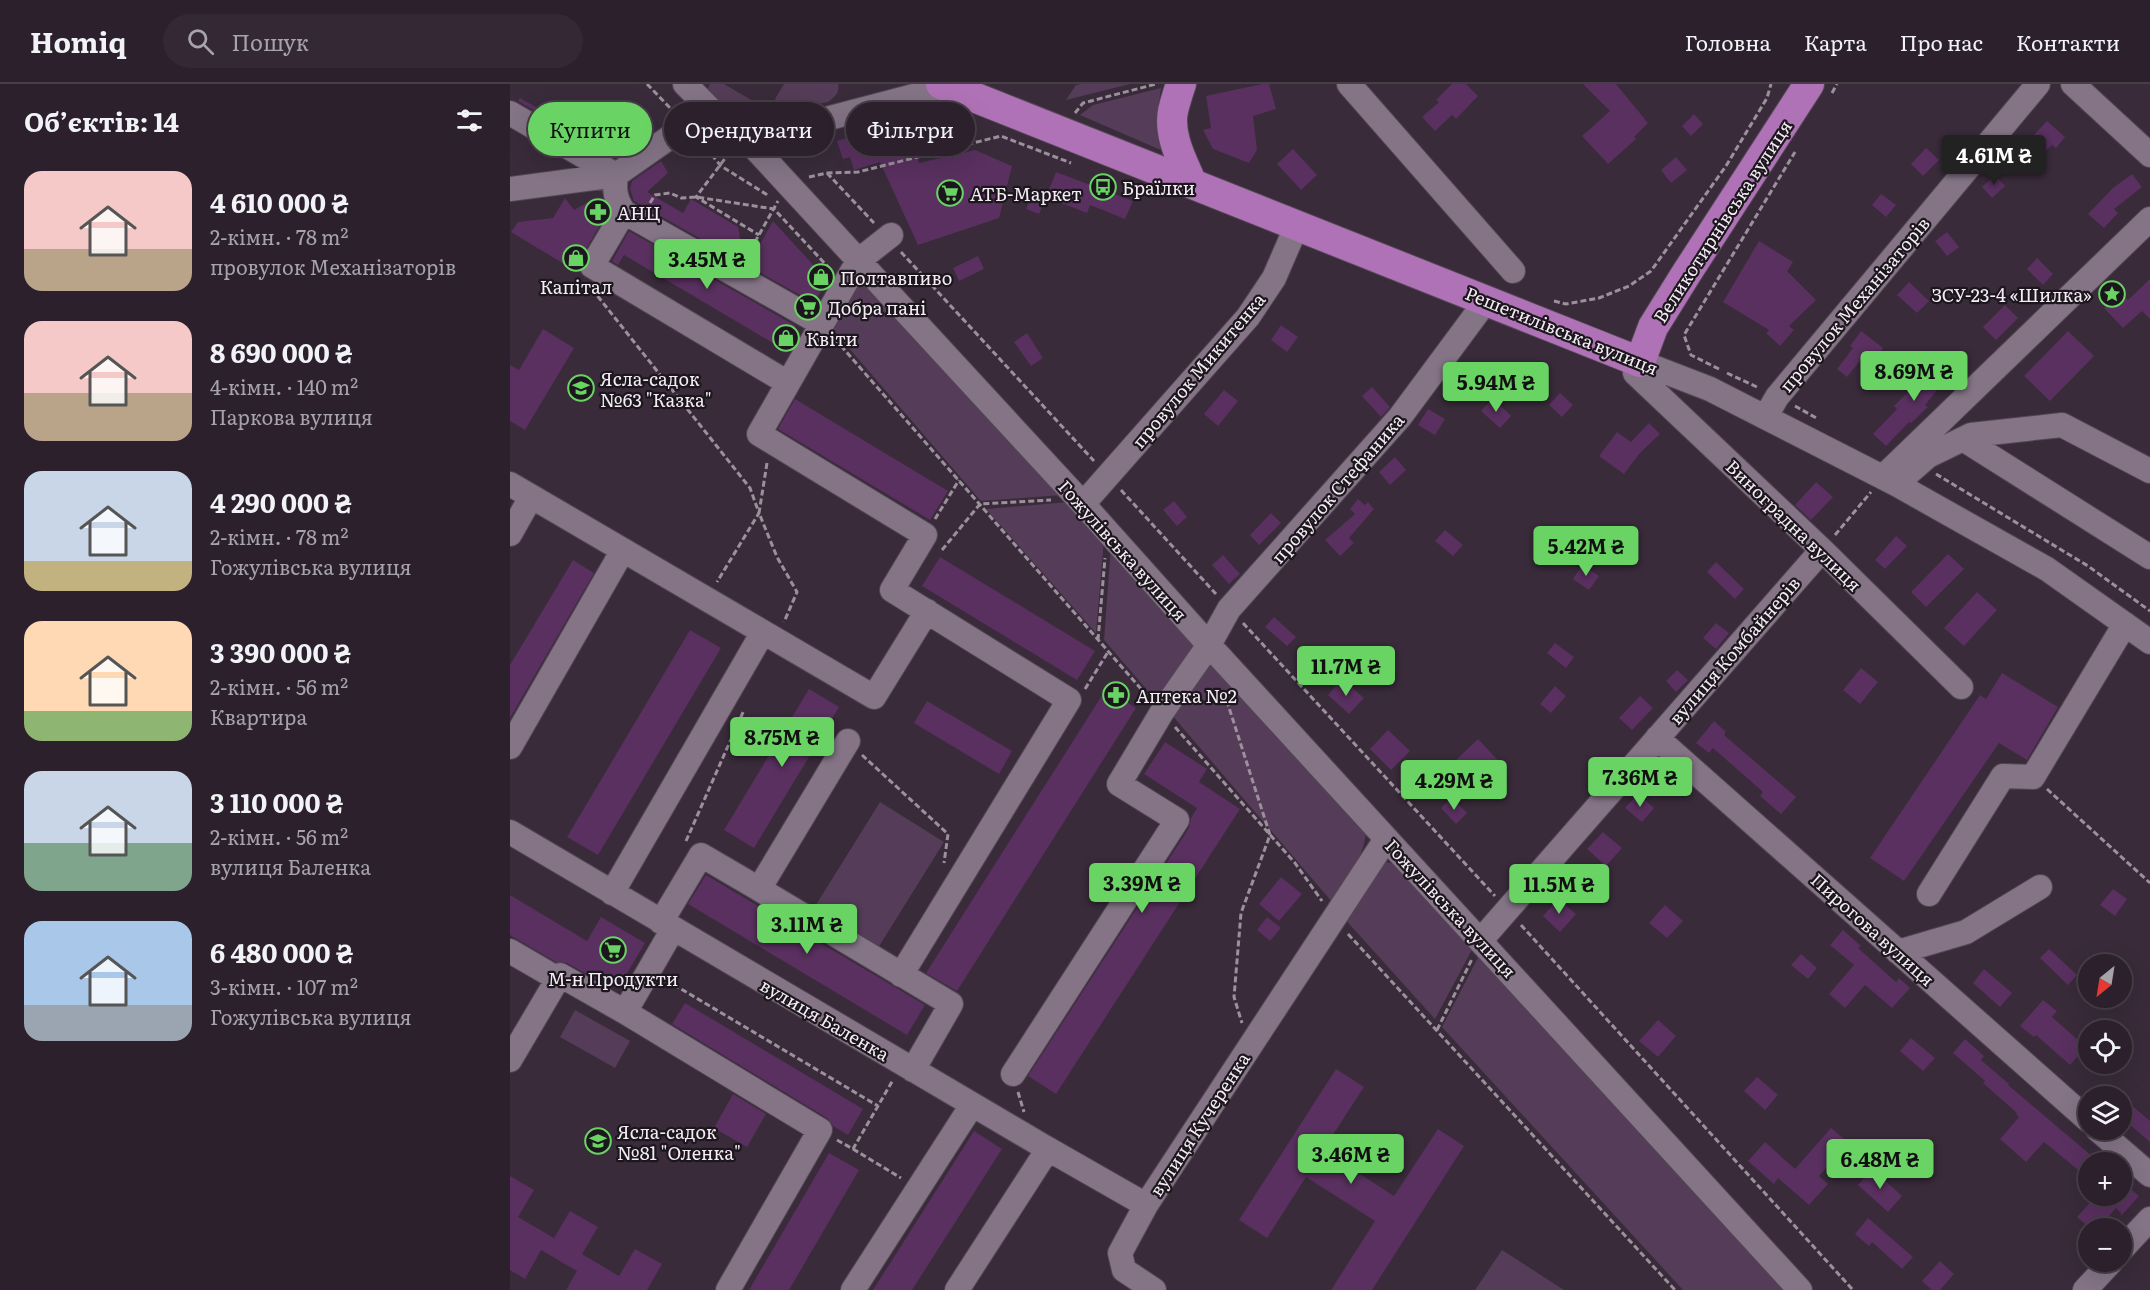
<!DOCTYPE html>
<html lang="uk">
<head>
<meta charset="utf-8">
<style>
  body { margin:0; font-family:Literata,serif; background:#332834; color:#f1f3f6; height:100vh; display:flex; flex-direction:column; font-size:22px; white-space:nowrap }
  * { box-sizing:border-box; margin:0 }
  p { font-size:20px; color:#a6a3a9 }
  .icon { flex:none; width:33px; height:33px; fill:none; stroke:currentColor; stroke-width:2; stroke-linecap:round; stroke-linejoin:round }
  .map { position:relative; flex:1; overflow:hidden }
  .side { display:flex; flex-direction:column; background:#2b202c; width:510px }
  .side>* { flex:none }
  .hud { position:absolute; left:18px; top:18px; width:570px; height:54px; display:flex; gap:12px }
  .needle { width:39px; rotate:210deg }
  .controls { position:absolute; left:1568px; top:870px; display:grid; gap:12px }
  .controls a { display:grid; place-items:center; width:54px; height:54px; border-radius:50%; background:#2b202c; box-shadow:0 6px 24px #0002,0 0 0 2px #473e48; font-size:30px }
  .price { position:absolute; translate:-50% -51px; padding:0 14px; border-radius:6px; background:#69d464; color:#111; font-size:20px; line-height:39px; filter:drop-shadow(0 2px 3px #0008) }
  .price::after { content:''; position:absolute; left:50%; top:36px; width:18px; height:14px; margin-left:-9px; background:inherit; clip-path:polygon(0 0,100% 0,50% 100%) }
  .price.on { background:#222; color:#fff }
  ul { padding:0; list-style:none }
  li { display:flex; align-items:center; gap:18px; height:150px; padding:0 24px }
  li span { display:grid; place-items:center; flex:none; width:168px; height:120px; border-radius:18px; color:#555 }
  li>.icon { margin-inline-start:auto }
  span .icon { width:72px; height:72px; fill:#fffc; stroke-width:1 }
  li b { font-size:26px }
  h2 { display:flex; justify-content:space-between; align-items:center; height:72px; padding:0 24px; font-size:26px }
  .chip { padding:0 21px; border-radius:27px; background:#2b202c; box-shadow:0 6px 24px #0002,0 0 0 2px #473e48; font-size:21px; line-height:54px }
  .chip.on { background:#69d464; color:#111 }
  header { display:flex; align-items:center; gap:36px; box-sizing:border-box; height:84px; padding:0 30px; background:#2b202c; border-bottom:2px solid #473e48 }
  header strong { font-size:28px }
  nav { display:flex; gap:33px; margin-inline-start:auto; font-size:21px }
  .search { width:420px; height:54px; background:#332834; display:flex; align-items:center; gap:15px; box-sizing:border-box; padding:0 21px; border-radius:33px; color:#a6a3a9; font-size:22px }
  main { display:flex; flex:1; min-height:0 }
  .map>svg:first-child { display:block }
  .green { fill:#553c58 }
  .building { fill:#59305f }
  .lines { fill:none; stroke-linecap:round; stroke-linejoin:round }
  .minor-casing { stroke:#534754; stroke-width:26 }
  .major-casing { stroke:#534754; stroke-width:32 }
  .path { stroke:#9b909c; stroke-width:3; stroke-dasharray:6 3; stroke-linecap:butt }
  .minor { stroke:#847486; stroke-width:24 }
  .major { stroke:#af72b6; stroke-width:30 }
  .labels { text-anchor:middle; dominant-baseline:central; stroke-width:4.5; stroke-linejoin:round; paint-order:stroke }
  .poi-label { font-size:18px; fill:#f4ebf5; stroke:#1c161d; text-anchor:start }
  .street-label { font-size:18px; fill:#f4ebf5; stroke:#1c161d }
</style>
</head>
<body>
<header>
<strong>Homiq</strong>
<div class="search"><svg class="icon" aria-label="search" viewBox="0 0 24 24"><circle cx="10" cy="10" r="6"/><path d="M15 15l6 6"/></svg>Пошук</div>
<nav><a>Головна</a><a>Карта</a><a>Про нас</a><a>Контакти</a></nav>
</header>
<main>
<section class="side">
<h2>Об’єктів: 14<svg class="icon" aria-label="filters" viewBox="0 0 24 24"><path d="M4 7h16M4 17h16"/><circle cx="9" cy="7" r="2"/><circle cx="15" cy="17" r="2"/></svg></h2>
<ul>
<li><span style="background:linear-gradient(#f6c9c9 65%,#b9a48a 0)"><svg class="icon" aria-label="home" viewBox="0 0 24 24"><path d="M3 11l9-7 9 7M6 9v11h12V9"/></svg></span><div><b>4 610 000 ₴</b><p>2-кімн. · 78 m²</p><p>провулок Механізаторів</p></div></li>
<li><span style="background:linear-gradient(#f6c9c9 60%,#b9a48a 0)"><svg class="icon" aria-label="home" viewBox="0 0 24 24"><path d="M3 11l9-7 9 7M6 9v11h12V9"/></svg></span><div><b>8 690 000 ₴</b><p>4-кімн. · 140 m²</p><p>Паркова вулиця</p></div></li>
<li><span style="background:linear-gradient(#c9d6e8 75%,#c2b280 0)"><svg class="icon" aria-label="home" viewBox="0 0 24 24"><path d="M3 11l9-7 9 7M6 9v11h12V9"/></svg></span><div><b>4 290 000 ₴</b><p>2-кімн. · 78 m²</p><p>Гожулівська вулиця</p></div></li>
<li><span style="background:linear-gradient(#ffd9b3 75%,#8fb573 0)"><svg class="icon" aria-label="home" viewBox="0 0 24 24"><path d="M3 11l9-7 9 7M6 9v11h12V9"/></svg></span><div><b>3 390 000 ₴</b><p>2-кімн. · 56 m²</p><p>Квартира</p></div></li>
<li><span style="background:linear-gradient(#c9d6e8 60%,#7fa58c 0)"><svg class="icon" aria-label="home" viewBox="0 0 24 24"><path d="M3 11l9-7 9 7M6 9v11h12V9"/></svg></span><div><b>3 110 000 ₴</b><p>2-кімн. · 56 m²</p><p>вулиця Баленка</p></div></li>
<li><span style="background:linear-gradient(#a9c7e8 70%,#9aa5b1 0)"><svg class="icon" aria-label="home" viewBox="0 0 24 24"><path d="M3 11l9-7 9 7M6 9v11h12V9"/></svg></span><div><b>6 480 000 ₴</b><p>3-кімн. · 107 m²</p><p>Гожулівська вулиця</p></div></li>
</ul>
</section>
<div class="map">
<svg width="1640" height="1206" viewBox="0 0 1640 1206">
  <rect width="100%" height="100%" fill="#392b3a"/>
  <path class="green" d="M200,0H214L248,20L268,18L265,15L274,0H328C330,8 325,13 318,18L235,35L202,14L198,4Z
    M571,0H620L556,16L566,1Z
    M651,4L648,25L653,67L570,31L583,21Z
    M349,186L552,411L471,417L319,241Z
    M559,418L594,455L586,549L476,425Z
    M601,461L691,563L652,623L594,556Z
    M701,573L856,742C857,771 837,794 822,818L661,630Z
    M370,718L434,758L368,864L304,824Z
    M870,777L889,781L964,862L925,935L832,832Z
    M971,868L1278,1206H1173L932,943Z
    M65,926L120,957L105,984L50,953Z
    M992,1166L1054,1206H965Z"/>
  <path class="building" d="M752,0H759L766,25L743,32L747,66L739,79L703,65L693,46L701,44L696,12Z
    M942,0H956L968,12L946,35L942,31L925,47L912,33L929,18L926,16Z
    M1073,0H1106L1138,39L1124,53L1126,55L1098,80L1072,52L1100,27Z
    M10,14L72,49L69,53L8,17Z
    M1184,30L1193,40L1181,52L1172,42Z
    M395,35L409,79L465,66L502,82L489,134L408,161L370,78L344,86L340,73L333,75L327,57Z
    M1537,37L1555,53L1546,64L1542,61L1517,85L1504,72Z
    M1416,64L1429,76L1413,92L1401,80Z
    M783,65L807,91L791,106L767,80Z
    M1166,73L1177,86L1161,99L1151,86Z
    M151,77L158,89L137,108L173,129L181,115L228,143L235,180L124,117L120,105L122,97Z
    M546,88L623,117L615,135L580,121L577,129L536,113Z
    M1622,90L1632,103L1604,125L1608,129L1594,144L1578,130L1603,104Z
    M1485,91L1495,102L1482,114L1472,103Z
    M523,108L536,113L529,130L516,125Z
    M1371,110L1386,121L1376,133L1362,121Z
    M55,114L64,126L78,118L97,129L64,186L1,148L8,138L43,134Z
    M263,137L317,196L304,219L238,182Z
    M119,147L286,242L273,265L114,171L108,181L102,177Z
    M1437,148L1449,163L1437,172L1425,157Z
    M1249,157L1283,178L1277,187L1306,216L1279,242L1284,246L1270,262L1256,249L1259,246L1213,218Z
    M468,172L474,185L449,197L443,184Z
    M1527,174L1543,190L1533,201L1517,185Z
    M1640,195V235L1632,227L1613,244L1594,224L1610,208L1618,216Z
    M1399,198L1419,217L1407,229L1387,211Z
    M1495,221L1508,234L1486,256L1473,243Z
    M771,241L788,253L777,268L761,256Z
    M33,245L64,264L15,346L0,337V281L9,286Z
    M1351,247L1373,264L1362,279L1354,272L1337,293L1327,285L1343,264L1340,262Z
    M1558,247L1584,272L1540,317L1514,292Z
    M517,249L533,274L521,282L504,258Z
    M1426,274L1442,288L1415,321L1418,323L1401,339L1399,338L1376,362L1363,350L1387,325L1384,322L1413,293L1411,292Z
    M862,303L880,323L871,333L852,312Z
    M714,306L728,317L708,342L694,330Z
    M1050,309L1063,321L1052,333L1039,321Z
    M983,314L1001,332L990,344L971,327Z
    M285,315L438,407L420,436L268,345Z
    M918,325L935,335L925,351L908,341Z
    M1139,339L1150,350L1130,369L1114,390L1089,372L1107,348L1121,358Z
    M885,373L896,386L880,401L869,388Z
    M1306,398L1323,413L1301,436L1285,421Z
    M848,415L855,421L858,418L864,425L839,454L844,459L830,472L815,456L845,430L840,425Z
    M664,417L677,433L667,442L653,426Z
    M761,429L771,439L749,461L740,451Z
    M935,446L953,461L943,472L925,457Z
    M1386,452L1397,462L1375,485L1365,476Z
    M1438,470L1454,485L1416,523L1401,508Z
    M713,471L730,490L719,500L702,481Z
    M430,473L585,567L567,596L412,502Z
    M63,476L84,489L0,634V581Z
    M1206,478L1234,505L1225,515L1197,488Z
    M1072,481L1089,492L1079,506L1063,495Z
    M1467,508L1487,526L1454,562L1434,544Z
    M764,533L786,553L777,562L755,543Z
    M1206,539L1219,549L1206,565L1193,554Z
    M180,546L211,564L88,771L57,753Z
    M1045,559L1064,573L1056,584L1037,569Z
    M1351,584L1368,598L1350,620L1333,606Z
    M1167,586L1178,596L1166,608L1156,597Z
    M1492,589L1548,623L1517,676L1489,659L1394,797L1360,774L1470,611L1476,615Z
    M832,595L854,614L839,630L818,611Z
    M1045,602L1056,612L1041,629L1030,620Z
    M299,605L329,623L244,764L214,746Z
    M596,605L626,624L447,907L416,889Z
    M1130,612L1143,624L1122,646L1109,634Z
    M417,617L502,667L489,690L404,639Z
    M1204,637L1216,648L1214,651L1286,713L1271,730L1250,712L1253,708L1203,664L1199,669L1186,659Z
    M878,646L900,667L881,686L860,665Z
    M968,655L998,687L976,708L946,676Z
    M655,658L697,685L689,698L730,725L546,1010L518,992L679,744L681,734L687,724L634,690Z
    M1128,710L1144,724L1132,738L1115,724Z
    M942,714L957,729L946,740L931,724Z
    M1093,748L1112,764L1096,782L1077,765Z
    M196,791L415,921L397,951L178,820Z
    M771,793L792,810L769,837L749,820Z
    M1603,805L1617,815L1605,832L1590,821Z
    M0,811L77,857L91,833L135,859L110,901L93,891L89,897L57,879L46,878L0,851Z
    M1048,815L1066,830L1050,848L1033,832Z
    M1155,821L1173,837L1157,854L1139,839Z
    M757,833L771,844L760,857L747,846Z
    M1333,846L1351,862L1348,864L1386,898L1389,894L1400,904L1382,924L1355,901L1335,924L1319,910L1344,881L1320,861Z
    M1539,865L1567,891L1558,901L1530,874Z
    M1291,870L1307,884L1298,895L1281,881Z
    M1474,885L1502,909L1490,923L1463,899Z
    M1533,916L1547,927L1542,933L1576,963L1560,981L1526,951L1524,953L1510,942Z
    M175,919L353,1025L338,1051L323,1042L317,1034L162,940Z
    M1148,936L1166,952L1148,973L1129,957Z
    M1401,954L1425,974L1413,987L1390,967Z
    M1455,955L1474,972L1471,976L1499,1000L1498,1001L1589,1078H1578V1094L1534,1058L1516,1078L1490,1055L1509,1033L1506,1030L1507,1029L1473,999L1475,997L1443,969Z
    M826,985L854,1003L813,1066L884,1112L928,1045L954,1062L862,1206H821L865,1137L796,1093L757,1154L729,1136Z
    M1247,993L1268,1011L1255,1026L1234,1007Z
    M223,1010L256,1030L237,1063L204,1044Z
    M1611,1012L1640,1037V1058L1611,1033Z
    M1321,1044L1339,1059L1309,1092L1318,1100L1299,1121L1268,1094L1264,1100L1238,1077L1255,1058L1285,1085Z
    M464,1047L492,1065L402,1206H363Z
    M319,1069L349,1086L279,1206H239Z
    M1362,1085L1392,1112L1378,1128L1348,1101Z
    M0,1092L24,1106L8,1133L44,1154L60,1127L88,1143L72,1170L109,1192L125,1165L152,1180L137,1206H56L67,1187L31,1166L15,1195L0,1186Z
    M1611,1097L1629,1112L1611,1132V1129L1606,1124L1588,1144H1580L1567,1133L1586,1112H1611Z
    M1358,1134L1403,1173L1392,1185L1362,1158L1359,1162L1345,1150Z
    M1430,1177L1444,1190L1430,1206H1422L1412,1197Z"/>
  <g class="lines">
    <g class="minor-casing">
      <path id="minor" d="M175,0L200,25L241,60L573,420L699,561L1290,1206
        M839,0L1003,187
        M1563,0L1640,71
        M0,29L106,91C104,106 105,115 114,128L312,240
        M241,60L293,41L438,3
        M0,105L106,91L200,25
        M114,128L82,182L278,299
        M381,151L348,177L249,350L415,451L382,506L559,616L391,891
        M1256,332L1267,313L1528,0
        M1453,355L1640,473
        M1373,393L1640,135
        M1394,393L1418,372L1461,351L1552,341L1640,387
        M0,400L364,613L417,527
        M573,420L738,233L764,194L787,141
        M0,450L21,413
        M1451,603L1312,466L1125,289L1130,278L1200,305L1386,400L1537,485L1640,558
        M1147,654L1578,1036
        M0,663L113,466
        M0,748L538,1065
        M249,805L441,920L403,986
        M102,809L253,548
        M1419,810L1493,692L1523,693L1615,540
        M151,838L191,771L249,805L338,657
        M971,856L1312,466
        M0,867L48,895
        M1388,868L1456,848L1530,803
        M115,928L310,1046L218,1206
        M0,976L50,891L115,928L163,845
        M503,990L667,736L609,700L652,628L699,561L719,525L890,333L976,217
        M1588,1046L1640,1091
        M636,1121L610,1169L614,1186L644,1206
        M1611,1166L1640,1135
        M343,1206L462,1021
        M447,1206L538,1065L636,1121L876,755
        M1575,1206L1601,1178"/>
    </g>
    <g class="major-casing">
      <path id="major" d="M431,0L1130,278L1143,243L1176,190L1299,0
        M671,0C668,9 665,18 663,27C658,52 673,78 682,100"/>
    </g>
    <path class="path" d="M137,0L164,28
      M1322,9L1327,0
      M565,29L573,19L646,0
      M190,57L211,82L259,112
      M220,68L186,113L249,151
      M317,89L364,139
      M299,93L317,89L348,88L491,52L561,79
      M140,119L145,111L160,109L171,114L186,113L264,125L319,184
      M391,168L584,377
      M236,174L268,117
      M82,205L240,404L249,429L207,498
      M1044,217L1056,220L1089,214L1119,202L1141,187L1216,82L1257,14L1261,0
      M325,255L639,614
      M1209,285L1181,271L1174,251L1285,68
      M1217,289L1249,304
      M1285,322L1308,335
      M257,379L249,429L267,473L287,508L274,538
      M1426,390L1578,482L1640,527
      M611,406L706,510
      M425,435L449,396
      M1325,451L1361,408
      M432,466L470,420L541,416
      M733,539L985,812
      M588,556L595,474
      M575,605L598,568
      M714,608L760,751L731,829L724,913L732,939
      M665,643L785,779L812,817
      M352,671L438,750L434,779
      M1537,705L1640,799
      M176,757L234,626
      M1011,841L1343,1206
      M838,850L1165,1206
      M156,896L368,1022
      M927,946L962,875
      M508,1008L514,1028
      M327,1056L343,1065L383,996
      M343,1065L391,1094"/>
    <use href="#minor" class="minor"/>
    <use href="#major" class="major"/>
  </g>
  <defs>
    <g id="bus-ring" transform="scale(1.35)"><circle r="9.5" fill="#1c161d" stroke="#69d464" stroke-width="1.5"/><path d="M-5-6H5V4H4V6H2V4H-2V6H-4V4H-5ZM-3.5-4V0h7V-4ZM-3.5 1.2v1.5H-2V1.2ZM2 1.2v1.5H3.5V1.2Z" fill="#69d464"/></g>
    <g id="supermarket-ring" transform="scale(1.35)"><circle r="9.5" fill="#1c161d" stroke="#69d464" stroke-width="1.5"/><path d="M-6-5.5h2.5l.6 2H6L4.5 2H-2.5L-4.4-4H-6ZM-1.5 3.2a1.3 1.3 0 1 0 .1 0ZM3 3.2a1.3 1.3 0 1 0 .1 0Z" fill="#69d464"/></g>
    <g id="pharmacy-ring" transform="scale(1.35)"><circle r="9.5" fill="#1c161d" stroke="#69d464" stroke-width="1.5"/><path d="M-2-6h4v4h4v4h-4v4h-4v-4h-4v-4h4Z" fill="#69d464"/></g>
    <g id="shop-ring" transform="scale(1.35)"><circle r="9.5" fill="#1c161d" stroke="#69d464" stroke-width="1.5"/><path d="M-5-2.5h2.3a2.7 3.5 0 0 1 5.4 0H5L5.5 6h-11ZM-1.5-2.5h3a1.5 2.3 0 0 0-3 0Z" fill="#69d464"/></g>
    <g id="sight-ring" transform="scale(1.35)"><circle r="9.5" fill="#1c161d" stroke="#69d464" stroke-width="1.5"/><path d="M0-6L1.8-2.2L6-1.7L2.9 1.2L3.7 5.4L0 3.3L-3.7 5.4L-2.9 1.2L-6-1.7L-1.8-2.2Z" fill="#69d464"/></g>
    <g id="school-ring" transform="scale(1.35)"><circle r="9.5" fill="#1c161d" stroke="#69d464" stroke-width="1.5"/><path d="M0-5L7-2L0 1L-7-2ZM-4 1L0 2.5L4 1V4Q0 6-4 4Z" fill="#69d464"/></g>
  </defs>
  <g fill-rule="evenodd">
    <use href="#bus-ring" x="593" y="103"/>
    <use href="#supermarket-ring" x="440" y="109"/>
    <use href="#pharmacy-ring" x="88" y="128"/>
    <use href="#shop-ring" x="66" y="174"/>
    <use href="#shop-ring" x="311" y="193"/>
    <use href="#sight-ring" x="1602" y="210"/>
    <use href="#supermarket-ring" x="298" y="223"/>
    <use href="#shop-ring" x="276" y="254"/>
    <use href="#school-ring" x="71" y="304"/>
    <use href="#pharmacy-ring" x="606" y="611"/>
    <use href="#supermarket-ring" x="103" y="866"/>
    <use href="#school-ring" x="88" y="1057"/>
  </g>
  <g class="labels">
    <g class="poi-label">
      <text x="612" y="103">Браїлки</text>
      <text x="460" y="109">АТБ-Маркет</text>
      <text x="107" y="128">АНЦ</text>
      <text x="330" y="193">Полтавпиво</text>
      <text x="66" y="202" text-anchor="middle">Капітал</text>
      <text x="1582" y="210" text-anchor="end">ЗСУ-23-4 «Шилка»</text>
      <text x="318" y="223">Добра пані</text>
      <text x="296" y="254">Квіти</text>
      <text x="90" y="294">Ясла-садок<tspan x="90" dy="21">№63 "Казка"</tspan></text>
      <text x="626" y="611">Аптека №2</text>
      <text x="103" y="894" text-anchor="middle">М-н Продукти</text>
      <text x="107" y="1047">Ясла-садок<tspan x="107" dy="21">№81 "Оленка"</tspan></text>
    </g>
    <g class="street-label">
      <text transform="translate(1212 137) rotate(-57)">Великотирнівська вулиця</text>
      <text transform="translate(1344 220) rotate(-50)">провулок Механізаторів</text>
      <text transform="translate(1052 246) rotate(22)">Решетилівська вулиця</text>
      <text transform="translate(688 286) rotate(-50)">провулок Микитенка</text>
      <text transform="translate(827 404) rotate(-49)">провулок Стефаника</text>
      <text transform="translate(1284 441) rotate(44)">Виноградна вулиця</text>
      <text transform="translate(613 466) rotate(48)">Гожулівська вулиця</text>
      <text transform="translate(1224 566) rotate(-49)">вулиця Комбайнерів</text>
      <text transform="translate(941 824) rotate(47)">Гожулівська вулиця</text>
      <text transform="translate(1363 845) rotate(42)">Пирогова вулиця</text>
      <text transform="translate(315 935) rotate(30)">вулиця Баленка</text>
      <text transform="translate(689 1040) rotate(-57)">вулиця Кучеренка</text>
    </g>
  </g>
</svg>
<div class="controls">
<a><svg class="needle" viewBox="-14 -14 28 28"><path d="M0-13l5 13h-10z" fill="#e53935"/><path d="M0 13l5-13h-10z" fill="#a6a3a9"/></svg></a>
<a><svg class="icon" aria-label="locate" viewBox="0 0 24 24"><circle cx="12" cy="12" r="6"/><path d="M12 2v4M12 18v4M2 12h4M18 12h4"/></svg></a>
<a><svg class="icon" aria-label="layers" viewBox="0 0 24 24"><path d="M12 4l9 5-9 5-9-5zM3 14l9 5 9-5"/></svg></a>
<a>+</a>
<a>−</a>
</div>
<b class="price on" style="left:1484px;top:102px">4.61M ₴</b>
<b class="price" style="left:197px;top:206px">3.45M ₴</b>
<b class="price" style="left:1404px;top:318px">8.69M ₴</b>
<b class="price" style="left:986px;top:329px">5.94M ₴</b>
<b class="price" style="left:1076px;top:493px">5.42M ₴</b>
<b class="price" style="left:836px;top:613px">11.7M ₴</b>
<b class="price" style="left:272px;top:684px">8.75M ₴</b>
<b class="price" style="left:1130px;top:724px">7.36M ₴</b>
<b class="price" style="left:944px;top:727px">4.29M ₴</b>
<b class="price" style="left:632px;top:830px">3.39M ₴</b>
<b class="price" style="left:1049px;top:831px">11.5M ₴</b>
<b class="price" style="left:297px;top:871px">3.11M ₴</b>
<b class="price" style="left:841px;top:1101px">3.46M ₴</b>
<b class="price" style="left:1370px;top:1106px">6.48M ₴</b>
<div class="hud">
<a class="chip on">Купити</a>
<a class="chip">Орендувати</a>
<a class="chip">Фільтри</a>
</div>
</div>
</main>
</body>
</html>
